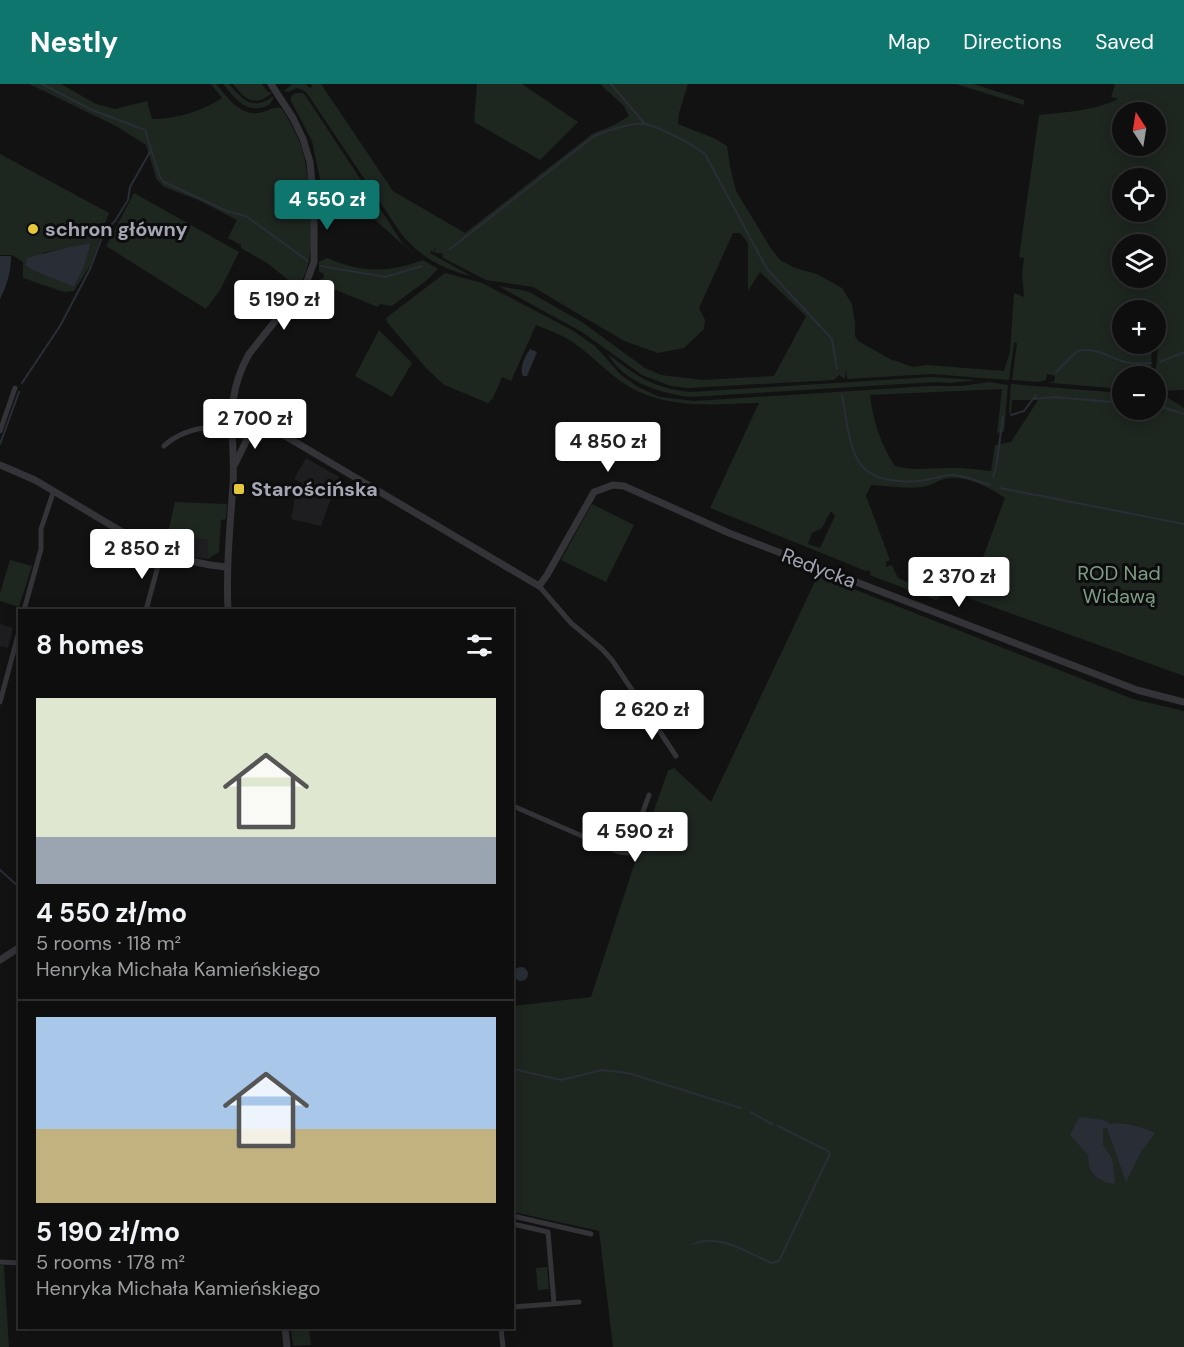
<!DOCTYPE html>
<html lang="en">
<head>
<meta charset="utf-8">
<style>
  body { margin:0; font-family:"DM Sans",sans-serif; background:#1c1c1c; color:#f1f3f6; height:100vh; display:flex; flex-direction:column; font-size:22px; white-space:nowrap }
  * { box-sizing:border-box; margin:0 }
  p { font-size:20px; color:#9b9c9e }
  .icon { flex:none; width:33px; height:33px; fill:none; stroke:currentColor; stroke-width:2; stroke-linecap:round; stroke-linejoin:round }
  .map { position:relative; flex:1; overflow:hidden }
  .sheet { position:absolute; left:18px; top:525px; width:496px; height:720px; display:flex; flex-direction:column; background:#0e0e0e; border-radius:0px; box-shadow:0 3px 15px #0003,0 0 0 2px #2e2e2e }
  .sheet>* { flex:none }
  .needle { width:39px; rotate:348deg }
  .buttons { position:absolute; left:1112px; top:18px; display:grid; gap:12px }
  .buttons a { display:grid; place-items:center; width:54px; height:54px; border-radius:50%; background:#0e0e0e; box-shadow:0 3px 15px #0003,0 0 0 2px #2e2e2e; font-size:30px }
  .price { position:absolute; translate:-50% -51px; padding:0 14px; border-radius:6px; background:#fff; color:#222; font-size:20px; line-height:39px; filter:drop-shadow(0 2px 3px #0008) }
  .price::after { content:''; position:absolute; left:50%; top:36px; width:18px; height:14px; margin-left:-9px; background:inherit; clip-path:polygon(0 0,100% 0,50% 100%) }
  .price.on { background:#0f766e; color:#fff }
  ul { padding:0; list-style:none }
  li { display:grid; align-content:center; gap:12px; height:318px; padding:0 18px }
  li+li { border-top:2px solid #2e2e2e }
  li span { display:grid; place-items:center; height:186px; border-radius:0px; color:#555 }
  li>.icon { margin-inline-start:auto }
  span .icon { width:108px; height:108px; fill:#fffc; stroke-width:1 }
  li b { font-size:26px }
  h2 { display:flex; justify-content:space-between; align-items:center; height:72px; padding:0 18px; font-size:26px }
  header { display:flex; align-items:center; gap:36px; box-sizing:border-box; height:84px; padding:0 30px; background:#0f766e; color:#fff }
  header strong { font-size:28px }
  nav { display:flex; gap:33px; margin-inline-start:auto; font-size:21px }
  .map>svg:first-child { display:block }
  .built { fill:#1e1e20 }
  .green { fill:#1e2620; fill-rule:evenodd }
  .water { fill:#292e36 }
  .lines { fill:none; stroke-linecap:round; stroke-linejoin:round }
  .stream { stroke:#292e36; stroke-width:2 }
  .minor { stroke:#333338; stroke-width:5 }
  .tertiary { stroke:#333338; stroke-width:7 }
  .poi-dot { fill:#e4c839; stroke:#0d0d0e; stroke-width:2 }
  .labels { text-anchor:middle; dominant-baseline:central; stroke-width:6; stroke-linejoin:round; paint-order:stroke }
  .poi-label { font-size:20px; font-weight:bold; fill:#a4a6b3; stroke:#0d0d0e; text-anchor:start }
  .street-label { font-size:20px; fill:#a4a6b3; stroke:#0d0d0e }
  .park-label { font-size:20px; fill:#7c9d84; stroke:#0d0d0e }
</style>
</head>
<body>
<header>
<strong>Nestly</strong>
<nav><a>Map</a><a>Directions</a><a>Saved</a></nav>
</header>
<div class="map">
<svg width="1184" height="1263" viewBox="0 0 1184 1263">
  <rect width="100%" height="100%" fill="#121213"/>
  <path class="built" d="M306,374L339,393L321,442L291,435L295,413L302,399L294,395Z
    M167,452L208,456V475L179,471L164,467Z
    M0,540L13,544L8,564L0,562Z"/>
  <path class="green" d="M29,0H61L96,20L115,25L147,17L152,35C177,35 202,27 222,14L211,0H216C229,15 241,34 263,28C270,26 274,22 281,24C289,35 296,49 301,62C310,87 321,188 296,202L267,179L241,164V161L228,154L237,136L198,116L164,103L156,94L146,61L116,42Z
    M223,0H229C244,17 252,27 274,12C272,18 270,21 264,23C245,29 234,13 223,0Z
    M233,0H262L267,7L272,9C254,24 245,15 233,0Z
    M292,0H305L310,4L313,2L310,0H321L393,107L465,149L592,50L614,41L629,32L624,22L600,0H688L679,29L678,40L716,55L727,62L730,82L736,107L770,163L780,176L795,184L817,190L842,204L852,220L855,239V252L858,257L890,275L913,283L927,281L1004,287L1010,268L1014,209L1024,213L1022,190L1024,174L1019,173L1039,31C1065,28 1094,27 1118,15L1111,13L1115,0H1184V306L1162,307L1155,292L1161,239L1155,238V226H1122V260H1152L1151,283H1152V292H1122V305L1052,299L1049,298H1054L1055,292L1047,290L1046,296L1039,298L1012,296L1017,259H1014L1009,296L931,290L847,295L846,285L845,295L839,291L834,296L688,304L671,302L642,291L582,248L498,202L522,206L531,209L582,238L645,284L661,291L703,296L774,292L806,232L760,188L748,207V159L740,149H733L699,224L705,236L704,245L684,264L658,269L624,257L533,203L486,196L443,174L442,169H434L437,162L433,168L431,167L430,169L471,192C442,185 421,173 402,151L306,8L297,4L289,8L284,7ZM1155,28V62H1122V28ZM1122,94H1155V128H1122ZM1122,160H1155V194H1122Z
    M477,0H522L578,38L540,76L474,38Z
    M956,0H973L1024,16V21Z
    M295,9H303L305,11L392,143L403,160L416,171C389,152 358,112 323,109L312,57L291,17V13Z
    M0,70L109,129L91,180L74,207L64,208L23,194V178L12,171H0ZM91,159L84,183L74,203L42,169Z
    M134,109L239,168L220,206L206,225L106,162Z
    M327,174C363,189 387,189 423,176L438,185L427,196L392,222L380,220L378,223L316,198L324,193L323,189L319,188V178Z
    M445,189L482,199L572,246L595,262L621,291L638,303L660,313L694,317L929,302H961L989,298L1008,301L1004,348L997,349L1002,305L870,311C873,337 880,359 895,382C913,387 928,384 947,384C962,383 976,386 991,387L995,361L1011,358L1038,316H1012L1011,330L1009,329L1011,300L1122,309V326H1155V311L1165,312L1184,324V592L968,514L1005,414C989,403 965,390 944,395C936,397 931,402 922,403C906,405 888,402 871,401L866,412L890,476L886,478V483L892,481L898,494L941,512L936,516L869,491L871,490L869,486L866,487L710,424L759,319C715,320 668,326 628,302C608,290 593,272 574,259C563,251 548,246 536,241L511,297L502,293L493,314L488,319L444,301L426,284L387,238L386,234ZM831,427L835,432L820,464L808,460L812,449L822,444Z
    M379,246L412,279L392,313L355,292Z
    M608,270C638,293 652,304 691,308L932,293L976,296L950,299L936,298L690,313C659,309 623,298 608,270Z
    M234 348a7 7 0 1 1 14 0a7 7 0 1 1-14 0Z
    M175,418L227,420L226,435L221,436L219,468L208,475V456L167,452Z
    M592,420L634,441L606,498L561,476Z
    M10,476L32,482L19,523L0,517V509Z
    M818,491L1133,615L1184,627V1263H613L599,1147L513,1128V922L591,913L632,787L668,687L674,684L711,718Z
    M0,1181H4L9,1263H0Z
    M547,1183L549,1205L538,1206L536,1184Z
    M291,1244H309L311,1261L293,1262Z"/>
  <path class="water" d="M91,159L84,183L74,203L33,186L26,181L27,174L65,164Z
    M0,172H11C11,188 7,201 0,215Z
    M530,265L537,268L527,292H523C519,284 525,272 530,265Z
    M514 890a7 7 0 1 1 14 0a7 7 0 1 1-14 0Z
    M1079,1033L1104,1036L1110,1040C1127,1038 1140,1043 1155,1049L1141,1068L1126,1098L1107,1044H1103V1061L1112,1074L1115,1099C1106,1101 1091,1092 1089,1081C1088,1078 1089,1075 1088,1071L1070,1051Z"/>
  <g class="lines">
    <path class="stream" d="M42,0L92,26L145,46L160,93L164,98L227,127L246,132L308,177
      M611,0L645,40
      M450,165L594,52C607,47 631,38 645,40C660,43 694,61 705,70L767,185L832,255L837,285
      M321,182L385,193L422,182
      M1160,278L1184,268
      M1056,288L1077,267C1099,262 1112,277 1131,279C1137,280 1145,279 1151,279
      M22,299L60,242L90,185L104,148L115,137L128,116L130,103L151,66
      M842,311C852,365 849,402 917,397C929,397 943,390 954,391C966,392 979,398 990,401
      M1033,315L1055,313L1122,319
      M1155,321L1184,330
      M1011,331L1024,327L1036,311
      M0,360L19,308
      M993,393L996,384L1003,333
      M1000,404L1184,440
      M0,786L20,804
      M513,985L561,996L602,986L628,989L741,1024
      M750,1028L772,1040
      M693,1160C722,1149 746,1169 772,1179L779,1177L830,1070L828,1067L778,1042"/>
    <path class="minor" d="M0,347L15,304
      M164,362C174,352 195,343 209,344C217,345 224,350 232,350
      M539,502L571,539L602,565L612,576L676,672
      M24,526L41,465V445L53,409
      M146,526L161,471
      M0,618L20,544
      M513,722L619,768L628,769L649,711
      M513,1132L591,1150
      M513,1140L548,1148L554,1219
      M0,1178L20,1179
      M513,1223L579,1218
      M501,1244L503,1263"/>
    <path class="tertiary" d="M232,333L275,346L539,502L547,491L594,408L613,401L624,402L729,449L1137,606L1184,618
      M235,380L255,339
      M0,381L35,396L161,471L210,481L226,483
      M228,526C226,484 230,443 233,401C236,351 222,318 249,270L307,197L314,178V121L310,78L303,55L293,34L271,0
      M0,876L20,863
      M285,1244L287,1263"/>
  </g>
  <g class="poi-dot">
    <circle cx="33" cy="145" r="6"/>
    <rect x="233" y="399" width="12" height="12" rx="3"/>
  </g>
  <g class="labels">
    <g class="poi-label">
      <text x="45" y="145">schron główny</text>
      <text x="251" y="405">Starościńska</text>
    </g>
    <g class="street-label">
      <text transform="translate(819 484) rotate(21)">Redycka</text>
    </g>
    <g class="park-label">
      <text x="1119" y="489">ROD Nad<tspan x="1119" dy="23">Widawą</tspan></text>
    </g>
  </g>
</svg>
<div class="buttons">
<a><svg class="needle" viewBox="-14 -14 28 28"><path d="M0-13l5 13h-10z" fill="#e53935"/><path d="M0 13l5-13h-10z" fill="#9b9c9e"/></svg></a>
<a><svg class="icon" aria-label="locate" viewBox="0 0 24 24"><circle cx="12" cy="12" r="6"/><path d="M12 2v4M12 18v4M2 12h4M18 12h4"/></svg></a>
<a><svg class="icon" aria-label="layers" viewBox="0 0 24 24"><path d="M12 4l9 5-9 5-9-5zM3 14l9 5 9-5"/></svg></a>
<a>+</a>
<a>−</a>
</div>
<b class="price on" style="left:327px;top:147px">4 550 zł</b>
<b class="price" style="left:284px;top:247px">5 190 zł</b>
<b class="price" style="left:255px;top:366px">2 700 zł</b>
<b class="price" style="left:608px;top:389px">4 850 zł</b>
<b class="price" style="left:142px;top:496px">2 850 zł</b>
<b class="price" style="left:959px;top:524px">2 370 zł</b>
<b class="price" style="left:652px;top:657px">2 620 zł</b>
<b class="price" style="left:635px;top:779px">4 590 zł</b>
<section class="sheet">
<h2>8 homes<svg class="icon" aria-label="filters" viewBox="0 0 24 24"><path d="M4 7h16M4 17h16"/><circle cx="9" cy="7" r="2"/><circle cx="15" cy="17" r="2"/></svg></h2>
<ul>
<li><span style="background:linear-gradient(#dfe7d0 75%,#9aa5b1 0)"><svg class="icon" aria-label="home" viewBox="0 0 24 24"><path d="M3 11l9-7 9 7M6 9v11h12V9"/></svg></span><div><b>4 550 zł/mo</b><p>5 rooms · 118 m²</p><p>Henryka Michała Kamieńskiego</p></div></li>
<li><span style="background:linear-gradient(#a9c7e8 60%,#c2b280 0)"><svg class="icon" aria-label="home" viewBox="0 0 24 24"><path d="M3 11l9-7 9 7M6 9v11h12V9"/></svg></span><div><b>5 190 zł/mo</b><p>5 rooms · 178 m²</p><p>Henryka Michała Kamieńskiego</p></div></li>
</ul>
</section>
</div>
</body>
</html>
